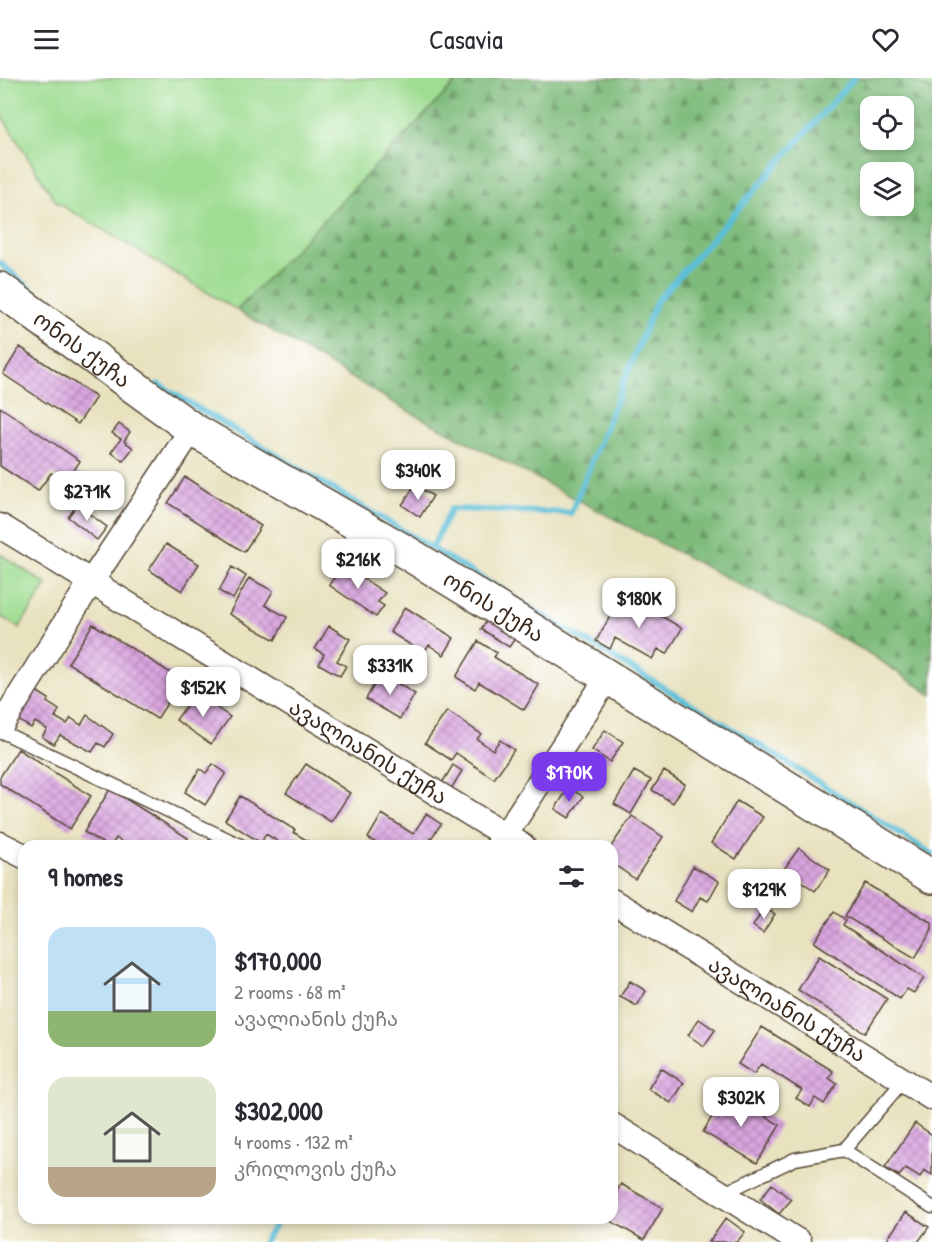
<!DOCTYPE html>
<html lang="en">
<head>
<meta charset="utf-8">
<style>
  body { margin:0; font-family:"Patrick Hand","Noto Sans Georgian",sans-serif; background:#f2f2f3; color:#2b2b33; height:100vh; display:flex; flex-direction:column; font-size:22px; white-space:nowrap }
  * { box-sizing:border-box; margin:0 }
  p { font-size:20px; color:#7c7c81 }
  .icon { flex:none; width:33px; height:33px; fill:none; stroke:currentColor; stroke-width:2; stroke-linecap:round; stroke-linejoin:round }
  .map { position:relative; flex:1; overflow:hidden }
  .drawer { position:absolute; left:18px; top:762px; width:600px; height:384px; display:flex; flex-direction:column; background:#fff; border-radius:18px; box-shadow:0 3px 9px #0003 }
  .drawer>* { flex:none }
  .buttons { position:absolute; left:860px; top:18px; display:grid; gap:12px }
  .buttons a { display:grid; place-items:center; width:54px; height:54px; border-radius:12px; background:#fff; box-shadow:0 3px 9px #0003; font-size:30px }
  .price { position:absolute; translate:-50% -51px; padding:0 14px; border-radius:12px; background:#fff; color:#222; font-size:20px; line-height:39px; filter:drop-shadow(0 2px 3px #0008) }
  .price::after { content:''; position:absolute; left:50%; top:36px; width:18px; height:14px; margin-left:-9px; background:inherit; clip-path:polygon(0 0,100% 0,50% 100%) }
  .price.current { background:#7c3aed; color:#fff }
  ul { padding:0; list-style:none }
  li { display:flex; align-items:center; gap:18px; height:150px; padding:0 30px }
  li span { display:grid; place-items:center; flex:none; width:168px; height:120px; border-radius:18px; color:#555 }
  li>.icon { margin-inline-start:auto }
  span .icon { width:72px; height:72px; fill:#fffc; stroke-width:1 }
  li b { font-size:26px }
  h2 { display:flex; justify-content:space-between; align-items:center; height:72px; padding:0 30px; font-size:26px }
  header { display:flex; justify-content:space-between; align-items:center; height:78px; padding:0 30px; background:#fff; font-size:27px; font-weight:600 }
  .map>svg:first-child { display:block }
  .green { fill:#9fdd92; stroke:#6d8458; stroke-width:1.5 }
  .forest { fill:url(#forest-firs); stroke:#5d734d; stroke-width:1.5; fill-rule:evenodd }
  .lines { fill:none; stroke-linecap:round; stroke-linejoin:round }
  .stream { stroke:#5abed8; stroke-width:6 }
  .building { fill:url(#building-cross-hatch) }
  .lane-casing { stroke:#554636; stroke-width:15 }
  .street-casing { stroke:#554636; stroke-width:27 }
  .secondary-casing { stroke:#554636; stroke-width:36 }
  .lane { stroke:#fff; stroke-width:12 }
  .street { stroke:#fff; stroke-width:24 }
  .secondary { stroke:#fff; stroke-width:33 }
  .labels { text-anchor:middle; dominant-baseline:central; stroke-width:4.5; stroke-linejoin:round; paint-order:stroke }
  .street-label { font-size:22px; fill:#3b2a1e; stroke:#fff }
</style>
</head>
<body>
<header><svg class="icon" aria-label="menu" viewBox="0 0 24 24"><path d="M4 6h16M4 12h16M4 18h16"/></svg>Casavia<svg class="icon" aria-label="heart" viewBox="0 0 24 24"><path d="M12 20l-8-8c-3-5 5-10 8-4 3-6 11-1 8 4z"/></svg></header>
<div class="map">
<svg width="932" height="1164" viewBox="0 0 932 1164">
  <defs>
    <pattern id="forest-firs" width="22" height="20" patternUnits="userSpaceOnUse" patternTransform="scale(1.5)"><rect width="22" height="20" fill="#7fbc7c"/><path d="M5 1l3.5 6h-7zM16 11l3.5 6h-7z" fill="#699965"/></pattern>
    <pattern id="building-cross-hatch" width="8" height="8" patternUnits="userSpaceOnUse" patternTransform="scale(1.5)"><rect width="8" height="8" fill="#daa6e0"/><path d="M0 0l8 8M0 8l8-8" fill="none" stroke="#b287b5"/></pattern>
  </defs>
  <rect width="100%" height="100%" fill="#fff"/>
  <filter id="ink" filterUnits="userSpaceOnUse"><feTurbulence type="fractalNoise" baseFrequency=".0167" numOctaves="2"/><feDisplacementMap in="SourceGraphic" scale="12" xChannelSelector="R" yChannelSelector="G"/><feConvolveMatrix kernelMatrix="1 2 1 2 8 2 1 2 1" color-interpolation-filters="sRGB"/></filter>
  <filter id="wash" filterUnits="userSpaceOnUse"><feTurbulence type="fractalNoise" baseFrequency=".008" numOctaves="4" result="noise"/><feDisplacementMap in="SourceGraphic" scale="24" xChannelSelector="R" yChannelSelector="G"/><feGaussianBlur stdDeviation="1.35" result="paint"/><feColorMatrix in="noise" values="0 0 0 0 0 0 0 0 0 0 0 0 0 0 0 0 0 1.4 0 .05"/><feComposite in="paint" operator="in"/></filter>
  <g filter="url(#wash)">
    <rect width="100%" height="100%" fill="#e8e2bf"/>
    <path class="green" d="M0,0H460L237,232L56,124L0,35Z
      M908,0H932V13Z
      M0,476L47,507L19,550L0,538Z"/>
    <path class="forest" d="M460,0H908L932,13V617L864,572L408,333L237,232ZM870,28H903V62H870ZM870,94H903V128H870Z"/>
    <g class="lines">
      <path class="stream" d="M0,185L53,230
        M158,306L761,668L932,776
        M432,470L451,431L571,435L656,224L854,0
        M264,1164L280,1140"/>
    </g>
    <g id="blocks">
      <path class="building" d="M20,269L96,319L78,346L3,296Z
        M0,329L80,383L74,392L91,403L75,428L58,416L66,405L51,395L38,413L0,388Z
        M119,346L130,354L124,363L133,370L123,383L111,374L121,361L112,355Z
        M185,399L261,448L244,474L168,425Z
        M415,407L433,418L420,439L402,427Z
        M77,427L107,449L97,462L68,439Z
        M166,466L199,486L182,513L149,492Z
        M343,487L385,515L378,524L384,528L376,539L329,507Z
        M232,489L246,498L233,521L219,513Z
        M249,500L273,513L265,527L287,539L275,562L229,536Z
        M623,516L682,550L667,576L658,571L652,581L615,560L610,571L596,563Z
        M405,529L454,560L444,577L429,567L423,575L390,554Z
        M491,536L519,555L509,569L481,551Z
        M93,546L182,602L157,641L68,585Z
        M329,548L350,561L337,583L346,588L340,598L319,586L324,576L315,571Z
        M478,563L497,575L494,579L539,607L524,632L479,604L475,611L456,599Z
        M381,595L415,616L400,641L366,621Z
        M33,611L49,621L47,624L59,632L55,639L67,646L71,640L81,647L87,637L113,656L105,669L98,665L92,674L60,657L54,666L42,659L47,651L35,644L31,650L15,640Z
        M195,615L230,639L211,666L176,642Z
        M447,633L481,656L477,661L493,672L500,662L514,672L494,701L456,675L451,682L425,665Z
        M605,652L623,664L610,684L592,672Z
        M18,671L91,718L70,751L0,706V699Z
        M213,686L226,695L205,727L185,714L200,691L206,695Z
        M306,686L350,715L331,744L286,715Z
        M453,687L462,693L451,711L442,705Z
        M634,693L651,702L631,736L614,726Z
        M664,693L685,706L673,725L652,712Z
        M569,709L583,719L569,740L555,731Z
        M110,711L188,760L183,768H128L116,760L111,768H107L84,754Z
        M240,718L295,752L293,754L308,763L305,768H277L279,764L266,756L261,765L225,742Z
        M737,723L763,739L736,781L711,765Z
        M382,736L413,756L426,736L441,746L428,765L432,768H381L368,760Z
        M632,738L663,759L635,801L612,785V767Z
        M211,758L226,768H205Z
        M799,770L830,792L815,813L784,791Z
        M693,788L719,803L708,823L700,819L692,834L674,823Z
        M865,805L932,845V852L915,880L845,838Z
        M764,830L775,836L763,855L753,848Z
        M834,834L846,842L843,847L924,900L914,915L907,911L900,921L814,864Z
        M819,878L887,921L865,955L798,912Z
        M630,903L646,913L637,928L620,919Z
        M699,941L715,952L704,968L688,957Z
        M762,949L833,993L829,1000L837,1006L824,1026L815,1020L810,1029L796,1020L802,1012L761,986L754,996L738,986Z
        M661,990L684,1005L671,1025L648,1011Z
        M726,1015L780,1047L757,1085L703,1054Z
        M915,1045L932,1057V1097L924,1092L920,1099L906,1090L899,1098L885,1089Z
        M621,1106L663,1130L644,1162L605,1140H612V1121Z
        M772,1106L791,1122L779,1136L760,1121Z
        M906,1134L929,1149L918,1164H885Z
        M726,1140L745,1154L737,1164H709Z"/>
    </g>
  </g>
  <g filter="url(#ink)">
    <use href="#blocks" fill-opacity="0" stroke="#554636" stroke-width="1.5"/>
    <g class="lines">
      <g class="lane-casing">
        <path id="lane" d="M0,653L242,768
          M844,1072L932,1129
          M722,1116L795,1081L844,1072L904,1002"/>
      </g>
      <g class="street-casing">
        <g id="street">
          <path id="s1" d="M0,448L523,768"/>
          <path d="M0,649L91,504L192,351"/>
          <path d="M0,766L24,778"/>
          <path d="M498,768L608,599"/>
          <path id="s2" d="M612,823L932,1020"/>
          <path d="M612,1047L799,1164"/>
        </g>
      </g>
      <g class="secondary-casing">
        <g id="secondary">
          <path id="s3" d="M0,211L192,351L409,476L932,799"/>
        </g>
      </g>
      <use href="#lane" class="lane"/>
      <use href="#street" class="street"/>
      <use href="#secondary" class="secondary"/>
    </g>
  </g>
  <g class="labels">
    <g class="street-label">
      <text stroke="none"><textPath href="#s3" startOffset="102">ონის ქუჩა</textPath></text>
      <text stroke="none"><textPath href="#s3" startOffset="588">ონის ქუჩა</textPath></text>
      <text stroke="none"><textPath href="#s1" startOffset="432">ავალიანის ქუჩა</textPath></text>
      <text stroke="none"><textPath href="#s2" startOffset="206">ავალიანის ქუჩა</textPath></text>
    </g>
  </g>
</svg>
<div class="buttons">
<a><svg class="icon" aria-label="locate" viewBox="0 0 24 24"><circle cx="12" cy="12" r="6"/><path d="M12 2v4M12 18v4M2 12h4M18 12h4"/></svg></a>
<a><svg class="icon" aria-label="layers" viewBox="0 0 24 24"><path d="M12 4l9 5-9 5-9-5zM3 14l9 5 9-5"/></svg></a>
</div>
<b class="price" style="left:418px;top:423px">$340K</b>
<b class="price" style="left:87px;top:444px">$271K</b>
<b class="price" style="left:358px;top:512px">$216K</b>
<b class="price" style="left:639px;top:551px">$180K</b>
<b class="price" style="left:390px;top:618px">$331K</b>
<b class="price" style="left:203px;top:640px">$152K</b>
<b class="price current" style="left:569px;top:725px">$170K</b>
<b class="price" style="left:764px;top:842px">$129K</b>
<b class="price" style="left:741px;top:1050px">$302K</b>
<section class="drawer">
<h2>9 homes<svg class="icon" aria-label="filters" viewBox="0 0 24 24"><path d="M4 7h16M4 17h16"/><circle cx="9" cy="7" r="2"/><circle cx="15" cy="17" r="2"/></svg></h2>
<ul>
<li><span style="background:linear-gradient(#bfe0f5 70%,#8fb573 0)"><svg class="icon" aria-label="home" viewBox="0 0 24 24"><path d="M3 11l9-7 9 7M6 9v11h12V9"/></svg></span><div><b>$170,000</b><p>2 rooms · 68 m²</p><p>ავალიანის ქუჩა</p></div></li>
<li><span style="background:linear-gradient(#dfe7d0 75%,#b9a48a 0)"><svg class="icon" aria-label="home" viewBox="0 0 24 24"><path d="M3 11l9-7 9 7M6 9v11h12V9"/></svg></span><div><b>$302,000</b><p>4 rooms · 132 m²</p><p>კრილოვის ქუჩა</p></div></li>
</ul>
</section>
</div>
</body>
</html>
